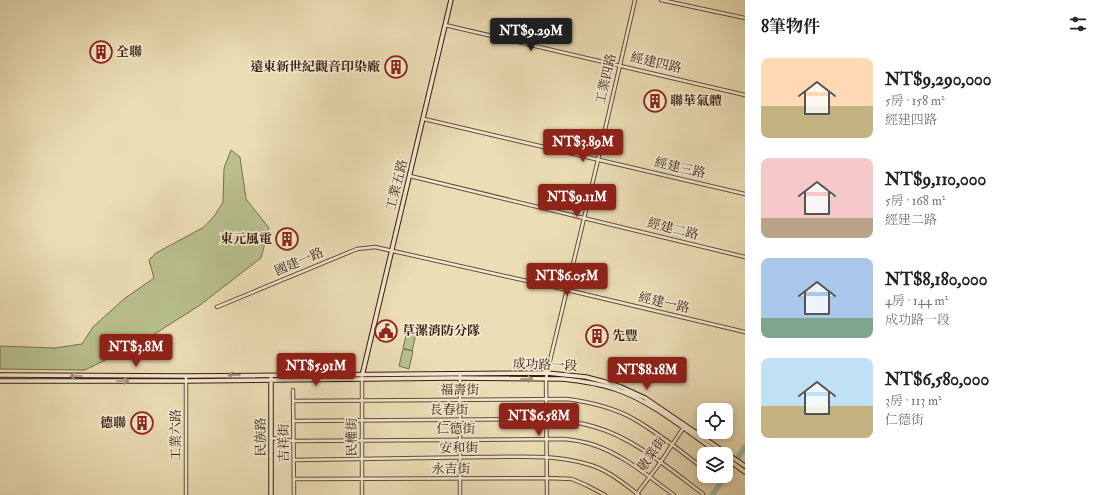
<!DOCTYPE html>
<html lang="zh-TW">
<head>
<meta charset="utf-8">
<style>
  body { margin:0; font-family:"IM FELL Double Pica","Noto Serif TC",serif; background:#f6f6f6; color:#222; height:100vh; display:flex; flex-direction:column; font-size:15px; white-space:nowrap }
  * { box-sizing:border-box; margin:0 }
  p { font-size:13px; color:#767676 }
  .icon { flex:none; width:22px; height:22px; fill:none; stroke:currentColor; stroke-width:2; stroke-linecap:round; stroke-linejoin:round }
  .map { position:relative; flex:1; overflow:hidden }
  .panel { display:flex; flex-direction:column; background:#fff; width:360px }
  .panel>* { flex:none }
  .buttons { position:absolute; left:697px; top:403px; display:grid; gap:8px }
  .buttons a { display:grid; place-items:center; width:36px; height:36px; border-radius:8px; background:#fff; box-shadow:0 2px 6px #0003; font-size:20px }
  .price { position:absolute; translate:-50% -34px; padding:0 9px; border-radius:4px; background:#8f2418; color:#fff; font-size:13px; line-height:26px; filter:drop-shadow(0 1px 2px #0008) }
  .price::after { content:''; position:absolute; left:50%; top:24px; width:12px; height:9px; margin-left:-6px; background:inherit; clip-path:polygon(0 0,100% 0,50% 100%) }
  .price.current { background:#222; color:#fff }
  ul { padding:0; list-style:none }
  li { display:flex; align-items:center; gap:12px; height:100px; padding:0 16px }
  li span { display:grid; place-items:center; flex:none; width:112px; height:80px; border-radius:8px; color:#555 }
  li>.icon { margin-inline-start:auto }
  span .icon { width:48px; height:48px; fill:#fffc; stroke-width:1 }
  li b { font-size:17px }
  h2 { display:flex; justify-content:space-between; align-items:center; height:48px; padding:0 16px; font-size:17px }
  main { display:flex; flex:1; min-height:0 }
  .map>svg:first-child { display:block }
  .green { fill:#b8c08d; stroke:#786e4f }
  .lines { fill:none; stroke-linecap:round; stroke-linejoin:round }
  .river { stroke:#98bcad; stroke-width:5.5 }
  .street-casing { stroke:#644c3a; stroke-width:4.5 }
  .secondary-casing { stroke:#371b11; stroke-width:5.5 }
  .street { stroke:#f2e9cf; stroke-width:2.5 }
  .secondary { stroke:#f2e9cf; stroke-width:3.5 }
  .oneway { stroke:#9e8c7a }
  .labels { text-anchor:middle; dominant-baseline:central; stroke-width:3.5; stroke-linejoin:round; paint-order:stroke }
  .poi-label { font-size:13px; font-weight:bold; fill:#371b11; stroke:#f2e9cf; text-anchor:start }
  .street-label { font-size:13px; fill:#371b11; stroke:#f2e9cf }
</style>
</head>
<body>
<main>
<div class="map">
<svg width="745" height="495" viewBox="0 0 745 495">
  <rect width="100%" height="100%" fill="#ebddb5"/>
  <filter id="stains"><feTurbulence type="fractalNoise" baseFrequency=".005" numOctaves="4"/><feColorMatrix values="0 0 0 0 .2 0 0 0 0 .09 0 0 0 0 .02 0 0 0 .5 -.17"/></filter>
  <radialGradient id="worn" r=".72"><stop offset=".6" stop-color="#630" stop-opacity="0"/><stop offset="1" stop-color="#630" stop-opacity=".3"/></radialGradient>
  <path class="green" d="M231,150L240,157L246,199L269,228L261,258L200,305L142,342L85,370L0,369V346L55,348L82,344L93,327L124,299L154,278L149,260L156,253L204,227L215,215L223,202L224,168Z
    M407,332L416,334L412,351L403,348Z
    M403,349L413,351L409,369L399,366Z"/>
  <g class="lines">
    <path class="river" d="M726,475L745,447
      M712,495L726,476"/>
    <g class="street-casing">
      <path id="street" d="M661,0L745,18
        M445,25L745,95
        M424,119L745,194
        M410,176L745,257
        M217,307L357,249L375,247L567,290L745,332
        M460,374V495
        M186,376V495
        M362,379V495
        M293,390L294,495
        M293,401L567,399C589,402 612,407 632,418C657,432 681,451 704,469
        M293,421L546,419C563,420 579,422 595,427C634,438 671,470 703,494
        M271,438L295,441L564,439C574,440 585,442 594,445C624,455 649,477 674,495
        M294,460C358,459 422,458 485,457C519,457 555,454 587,464C607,469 623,483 639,495
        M713,476L714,477
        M294,479L548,478L572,479L586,485L605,495
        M547,495L546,379L547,373L598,160L635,0
        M636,495L660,463L684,427"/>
    </g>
    <g class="secondary-casing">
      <path id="secondary" d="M0,375L186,376L547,373L586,377L605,382L621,387L645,398L745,466
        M362,376L451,0
        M271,378V495
        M0,381H186L454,378L563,379C581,381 598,383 615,389C652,401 688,432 720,454
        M726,458L745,472"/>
    </g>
    <use href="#street" class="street"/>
    <use href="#secondary" class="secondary"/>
  </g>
  <defs><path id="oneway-shaft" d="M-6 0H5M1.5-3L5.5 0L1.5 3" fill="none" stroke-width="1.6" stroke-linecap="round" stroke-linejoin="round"/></defs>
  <g class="oneway">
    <use href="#oneway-shaft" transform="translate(234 375) rotate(179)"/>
    <use href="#oneway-shaft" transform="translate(76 376) rotate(-180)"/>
    <use href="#oneway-shaft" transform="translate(527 379) rotate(1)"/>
    <use href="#oneway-shaft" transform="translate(123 381)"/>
  </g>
  <defs>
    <g id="building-ring" transform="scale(1.15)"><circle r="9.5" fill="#f2e9cf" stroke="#8f2418" stroke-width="1.5"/><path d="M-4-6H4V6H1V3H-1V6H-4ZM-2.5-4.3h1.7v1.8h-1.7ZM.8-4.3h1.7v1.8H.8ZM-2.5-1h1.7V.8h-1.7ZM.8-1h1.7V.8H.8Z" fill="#8f2418"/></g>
    <g id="civic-ring" transform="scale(1.15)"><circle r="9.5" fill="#f2e9cf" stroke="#8f2418" stroke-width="1.5"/><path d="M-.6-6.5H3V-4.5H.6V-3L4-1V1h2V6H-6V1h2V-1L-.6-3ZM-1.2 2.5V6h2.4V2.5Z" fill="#8f2418"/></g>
  </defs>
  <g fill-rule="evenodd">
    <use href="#building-ring" x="101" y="52"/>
    <use href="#building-ring" x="396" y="67"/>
    <use href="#building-ring" x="655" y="101"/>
    <use href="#building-ring" x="287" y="239"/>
    <use href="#civic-ring" x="386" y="331"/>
    <use href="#building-ring" x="597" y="336"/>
    <use href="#building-ring" x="142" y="423"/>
  </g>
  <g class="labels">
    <g class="poi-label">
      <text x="116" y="52">全聯</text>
      <text x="380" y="67" text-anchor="end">遠東新世紀觀音印染廠</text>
      <text x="670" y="101">聯華氣體</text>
      <text x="272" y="239" text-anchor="end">東元風電</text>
      <text x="402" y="331">草漯消防分隊</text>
      <text x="612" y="336">先豐</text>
      <text x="126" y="423" text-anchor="end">德聯</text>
    </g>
    <g class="street-label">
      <text transform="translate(656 63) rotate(13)">經建四路</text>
      <text transform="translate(606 79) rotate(-77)">工業四路</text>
      <text transform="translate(680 168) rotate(13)">經建三路</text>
      <text transform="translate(397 185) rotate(-76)">工業五路</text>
      <text transform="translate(673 229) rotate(14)">經建二路</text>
      <text transform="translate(299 262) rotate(-23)">國建一路</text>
      <text transform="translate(664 303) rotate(13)">經建一路</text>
      <text transform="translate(545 365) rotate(2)">成功路一段</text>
      <text x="460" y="390">福壽街</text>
      <text x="449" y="410">長春街</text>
      <text x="456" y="429">仁德街</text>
      <text transform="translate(176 435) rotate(-90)">工業六路</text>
      <text transform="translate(261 437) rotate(-90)">民族路</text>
      <text transform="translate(352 437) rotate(-90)">民權街</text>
      <text transform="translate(284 443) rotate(-91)">吉祥街</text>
      <text transform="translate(459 448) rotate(-1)">安和街</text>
      <text transform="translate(652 454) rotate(-55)">敬業街</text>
      <text x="451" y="469">永吉街</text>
    </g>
  </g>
  <rect width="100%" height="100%" filter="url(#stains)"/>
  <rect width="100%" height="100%" fill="url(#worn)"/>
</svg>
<div class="buttons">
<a><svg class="icon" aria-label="locate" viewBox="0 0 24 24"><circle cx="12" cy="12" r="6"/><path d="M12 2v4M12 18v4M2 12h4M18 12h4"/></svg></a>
<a><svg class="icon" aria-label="layers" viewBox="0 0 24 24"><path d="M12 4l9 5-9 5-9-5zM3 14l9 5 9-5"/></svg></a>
</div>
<b class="price current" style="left:531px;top:52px">NT$9.29M</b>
<b class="price" style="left:583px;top:163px">NT$3.89M</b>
<b class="price" style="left:577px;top:218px">NT$9.11M</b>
<b class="price" style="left:567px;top:297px">NT$6.05M</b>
<b class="price" style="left:136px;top:368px">NT$3.8M</b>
<b class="price" style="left:316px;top:387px">NT$5.91M</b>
<b class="price" style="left:647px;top:391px">NT$8.18M</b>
<b class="price" style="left:539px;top:437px">NT$6.58M</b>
</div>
<section class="panel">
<h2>8筆物件<svg class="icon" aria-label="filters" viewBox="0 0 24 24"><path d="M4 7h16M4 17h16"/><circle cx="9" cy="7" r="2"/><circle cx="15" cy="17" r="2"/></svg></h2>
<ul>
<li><span style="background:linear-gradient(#ffd9b3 60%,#c2b280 0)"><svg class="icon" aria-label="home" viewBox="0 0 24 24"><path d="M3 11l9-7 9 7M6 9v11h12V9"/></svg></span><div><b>NT$9,290,000</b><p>5房 · 158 m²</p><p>經建四路</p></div></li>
<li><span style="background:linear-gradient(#f6c9c9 75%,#b9a48a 0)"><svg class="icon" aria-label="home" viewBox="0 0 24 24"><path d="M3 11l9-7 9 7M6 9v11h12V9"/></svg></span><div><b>NT$9,110,000</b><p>5房 · 168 m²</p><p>經建二路</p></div></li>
<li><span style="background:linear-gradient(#a9c7e8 75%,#7fa58c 0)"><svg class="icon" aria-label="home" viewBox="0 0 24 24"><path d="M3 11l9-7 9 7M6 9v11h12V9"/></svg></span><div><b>NT$8,180,000</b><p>4房 · 144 m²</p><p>成功路一段</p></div></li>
<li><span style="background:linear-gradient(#bfe0f5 60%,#c2b280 0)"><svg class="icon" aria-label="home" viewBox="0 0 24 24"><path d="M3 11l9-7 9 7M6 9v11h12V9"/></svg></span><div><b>NT$6,580,000</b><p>3房 · 113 m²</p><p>仁德街</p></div></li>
</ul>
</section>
</main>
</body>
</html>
